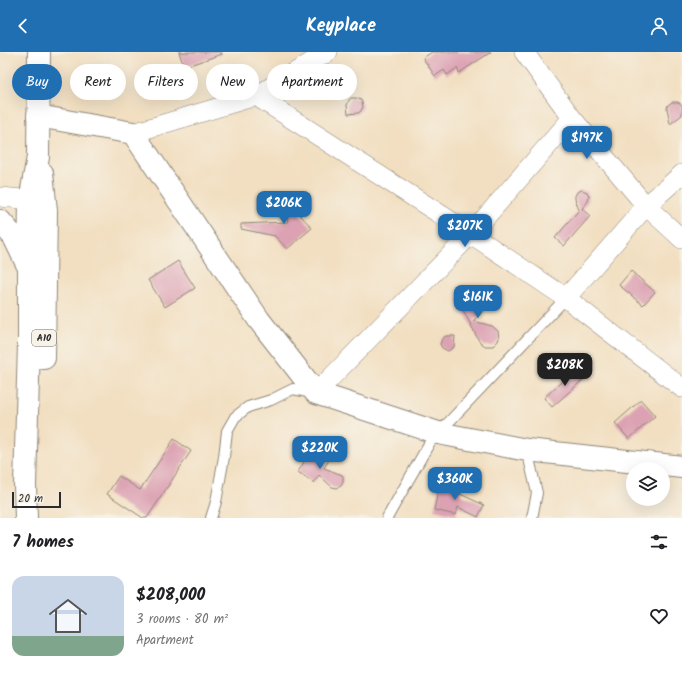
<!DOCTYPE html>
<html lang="en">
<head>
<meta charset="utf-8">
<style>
  body { margin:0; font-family:Kalam,sans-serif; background:#f2f2f2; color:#202124; height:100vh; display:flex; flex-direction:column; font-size:15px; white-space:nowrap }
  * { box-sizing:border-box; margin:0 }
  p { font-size:13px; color:#757577 }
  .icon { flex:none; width:22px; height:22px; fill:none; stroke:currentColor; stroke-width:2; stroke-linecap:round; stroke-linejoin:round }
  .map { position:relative; height:466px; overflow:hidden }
  .side { display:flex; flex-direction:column; background:#fff; flex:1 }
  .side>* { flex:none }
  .hud { position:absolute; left:12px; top:12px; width:400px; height:36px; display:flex; gap:8px }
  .tools { position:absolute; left:626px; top:410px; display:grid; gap:8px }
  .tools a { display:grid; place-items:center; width:44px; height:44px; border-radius:50%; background:#fff; box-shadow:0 4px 16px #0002; font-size:20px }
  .scale { position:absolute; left:12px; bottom:10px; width:49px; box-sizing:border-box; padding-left:4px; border:2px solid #2b2b2b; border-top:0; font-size:11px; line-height:14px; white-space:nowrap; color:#2b2b2b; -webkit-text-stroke:3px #f7f3e8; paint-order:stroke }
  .price { position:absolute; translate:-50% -34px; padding:0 9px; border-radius:8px; background:#1f6fb2; color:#fff; font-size:13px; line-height:26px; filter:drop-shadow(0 1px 2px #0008) }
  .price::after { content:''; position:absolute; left:50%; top:24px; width:12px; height:9px; margin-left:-6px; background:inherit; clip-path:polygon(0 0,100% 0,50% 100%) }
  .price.selected { background:#222; color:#fff }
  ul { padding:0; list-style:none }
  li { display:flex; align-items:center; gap:12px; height:100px; padding:0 12px }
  li span { display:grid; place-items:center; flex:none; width:112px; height:80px; border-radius:12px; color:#555 }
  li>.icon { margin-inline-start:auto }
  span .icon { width:48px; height:48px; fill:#fffc; stroke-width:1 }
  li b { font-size:17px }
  h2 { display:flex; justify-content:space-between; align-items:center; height:48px; padding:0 12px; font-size:17px }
  .pill { padding:0 14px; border-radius:18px; background:#fff; box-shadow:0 4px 16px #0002; font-size:14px; line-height:36px }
  .pill.selected { background:#1f6fb2; color:#fff }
  header { display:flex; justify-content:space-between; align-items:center; height:52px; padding:0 12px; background:#1f6fb2; color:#fff; font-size:18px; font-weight:800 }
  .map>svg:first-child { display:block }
  .building { fill:#dca2b3 }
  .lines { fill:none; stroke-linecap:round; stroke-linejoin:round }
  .lane-casing { stroke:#8e8576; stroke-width:12 }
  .street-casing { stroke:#8e8576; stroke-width:20 }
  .secondary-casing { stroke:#8e8576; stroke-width:24 }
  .primary-casing { stroke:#8e8576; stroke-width:24 }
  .lane { stroke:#fff; stroke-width:10 }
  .street { stroke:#fff; stroke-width:19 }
  .secondary { stroke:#fff; stroke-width:22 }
  .primary { stroke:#fff; stroke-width:22 }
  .labels { text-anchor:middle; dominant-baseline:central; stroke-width:3; stroke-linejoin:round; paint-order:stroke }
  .shield { fill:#f7f3e8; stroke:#686764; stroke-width:1 }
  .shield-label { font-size:10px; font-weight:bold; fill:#2b2b2b }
</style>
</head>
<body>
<header><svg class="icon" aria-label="back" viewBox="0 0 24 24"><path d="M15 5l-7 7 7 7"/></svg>Keyplace<svg class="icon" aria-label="person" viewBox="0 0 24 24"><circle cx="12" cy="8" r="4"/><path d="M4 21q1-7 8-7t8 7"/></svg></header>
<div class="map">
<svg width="682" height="466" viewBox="0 0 682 466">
  <rect width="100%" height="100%" fill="#f7f3e8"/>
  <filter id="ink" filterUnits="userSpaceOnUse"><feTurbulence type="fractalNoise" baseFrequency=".025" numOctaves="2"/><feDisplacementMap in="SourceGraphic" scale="8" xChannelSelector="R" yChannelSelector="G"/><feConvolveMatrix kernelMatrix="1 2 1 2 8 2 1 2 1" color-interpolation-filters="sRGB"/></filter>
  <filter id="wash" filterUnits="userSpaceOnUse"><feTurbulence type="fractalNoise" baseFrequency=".012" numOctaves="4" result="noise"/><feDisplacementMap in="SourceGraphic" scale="16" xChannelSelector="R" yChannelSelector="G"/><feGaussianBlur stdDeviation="0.9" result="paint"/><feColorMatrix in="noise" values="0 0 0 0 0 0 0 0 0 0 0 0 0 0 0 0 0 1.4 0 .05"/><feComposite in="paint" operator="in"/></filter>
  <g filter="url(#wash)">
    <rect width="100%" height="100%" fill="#f2dfc1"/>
    <g id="blocks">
      <path class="building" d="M179,0H221L222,2L184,15Z
        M432,0H491L459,21L457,16L447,23L444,18L435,24L423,6Z
        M351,46H356L361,48L362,50L363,55L360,60L358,61L348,62L347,53L349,48Z
        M672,50H678L682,53V63L670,72L667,56L668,53Z
        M582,138L587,140L589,144L588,149L582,157L590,164L564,194L555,186L579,158L575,147V144L577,140Z
        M289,141L300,150L302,155L300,163L312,176L287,197L275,184L241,177V172L288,170L285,155Z
        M178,209L195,236L165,255L148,228Z
        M631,219L655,240L643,253L619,233Z
        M468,238L487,255L473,269L492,274L498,279L499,286L498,289L493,294H485L479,289L458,248Z
        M446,284H455L454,295L448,299L442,296L440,292L442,287Z
        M576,316L585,326L552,355L544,346Z
        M641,348L655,364L629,387L615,371Z
        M174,387L191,399L147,466H143L107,442L119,424L140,438Z
        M313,397L329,408L324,416L342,423L343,425V430L341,434L337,436L332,435L319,423L314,431L298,420L304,410H303L304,408L305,409Z
        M440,430L462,435L460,442L484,453L478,465L458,455L456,463L434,458Z"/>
    </g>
  </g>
  <g filter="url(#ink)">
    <use href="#blocks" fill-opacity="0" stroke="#8e8576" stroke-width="1"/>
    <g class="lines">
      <g class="lane-casing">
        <path id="lane" d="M527,398L537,441L532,466
          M211,466L216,450L224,405L227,379L235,365L248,355L271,348L293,337L313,341
          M387,466L430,390L566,246"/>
      </g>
      <g class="street-casing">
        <path id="street" d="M524,0L572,66L646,154L682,187
          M256,44L471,182L566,246L682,336
          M133,81L256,44L328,0
          M0,145L44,149
          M566,246L646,154L682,122
          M316,341L471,182L572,66"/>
      </g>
      <g class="secondary-casing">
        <path id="secondary" d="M38,64L133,81L259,268L316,341L438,381L527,398L682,415"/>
      </g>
      <g class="primary-casing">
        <path id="primary" d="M42,121L46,159L44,306
          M0,169L14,185L27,212
          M26,466L25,433L29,291V215L30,148L38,105L39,0"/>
      </g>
      <use href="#lane" class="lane"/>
      <use href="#street" class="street"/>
      <use href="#secondary" class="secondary"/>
      <use href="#primary" class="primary"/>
    </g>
  </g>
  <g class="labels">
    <rect class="shield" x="32" y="278" width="24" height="16" rx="3"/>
    <g class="shield-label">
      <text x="44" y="286">A10</text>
    </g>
  </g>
</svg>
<div class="tools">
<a><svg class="icon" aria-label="layers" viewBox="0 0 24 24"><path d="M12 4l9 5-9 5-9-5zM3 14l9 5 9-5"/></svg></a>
</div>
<div class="scale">20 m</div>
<b class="price" style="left:587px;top:108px">$197K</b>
<b class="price" style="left:284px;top:173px">$206K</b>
<b class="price" style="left:465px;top:196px">$207K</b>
<b class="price" style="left:478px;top:267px">$161K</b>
<b class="price selected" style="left:565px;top:335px">$208K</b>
<b class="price" style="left:320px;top:418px">$220K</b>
<b class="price" style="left:455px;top:449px">$360K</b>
<div class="hud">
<a class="pill selected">Buy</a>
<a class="pill">Rent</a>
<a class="pill">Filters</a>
<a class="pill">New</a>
<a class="pill">Apartment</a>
</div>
</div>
<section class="side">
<h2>7 homes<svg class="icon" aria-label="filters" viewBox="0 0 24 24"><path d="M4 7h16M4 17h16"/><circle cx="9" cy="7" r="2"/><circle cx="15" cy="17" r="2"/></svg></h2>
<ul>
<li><span style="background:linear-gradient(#c9d6e8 75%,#7fa58c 0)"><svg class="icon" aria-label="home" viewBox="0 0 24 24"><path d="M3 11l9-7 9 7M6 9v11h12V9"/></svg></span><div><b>$208,000</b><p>3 rooms · 80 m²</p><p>Apartment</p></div><svg class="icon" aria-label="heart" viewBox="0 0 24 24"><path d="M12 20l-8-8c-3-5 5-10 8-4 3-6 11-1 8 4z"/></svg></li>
</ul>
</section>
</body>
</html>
